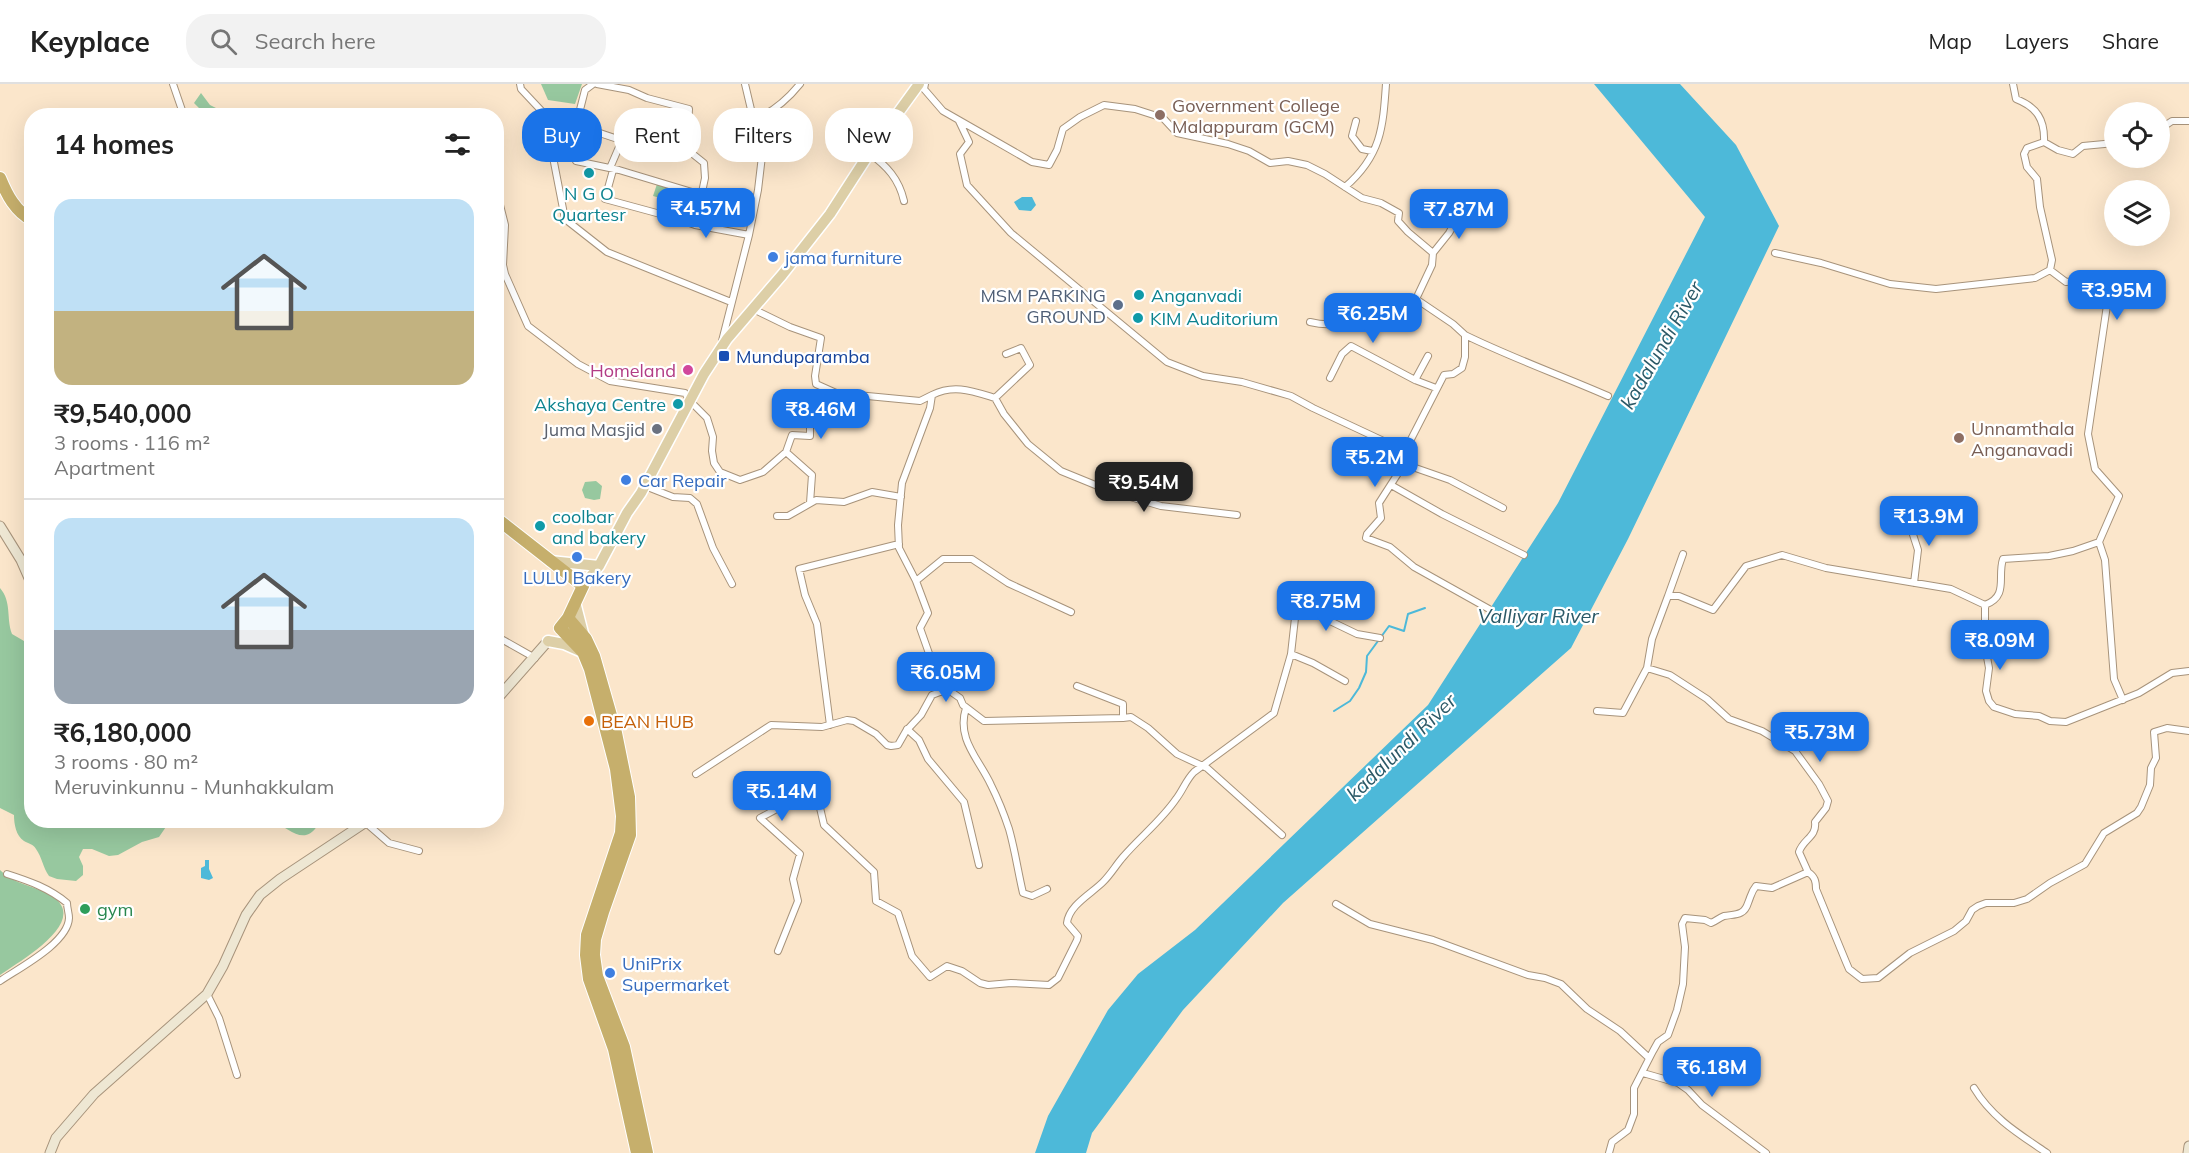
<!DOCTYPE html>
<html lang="en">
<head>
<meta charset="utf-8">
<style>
  body { margin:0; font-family:Mulish,sans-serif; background:#f2f2f2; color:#222; height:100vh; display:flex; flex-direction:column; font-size:22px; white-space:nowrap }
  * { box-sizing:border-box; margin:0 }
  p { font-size:20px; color:#767676 }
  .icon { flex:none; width:33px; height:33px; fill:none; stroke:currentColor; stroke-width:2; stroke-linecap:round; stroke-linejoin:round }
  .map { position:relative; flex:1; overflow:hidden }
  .side { position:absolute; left:24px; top:24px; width:480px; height:720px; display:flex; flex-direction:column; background:#fff; border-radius:24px; box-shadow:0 6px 24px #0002 }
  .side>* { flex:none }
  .guide { position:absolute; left:522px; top:24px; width:570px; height:54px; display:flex; gap:12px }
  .tools { position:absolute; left:2104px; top:18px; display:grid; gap:12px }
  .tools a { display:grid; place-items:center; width:66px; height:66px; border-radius:50%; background:#fff; box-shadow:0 6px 24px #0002; font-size:30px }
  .price { position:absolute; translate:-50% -51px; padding:0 14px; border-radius:12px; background:#1a73e8; color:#fff; font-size:20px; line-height:39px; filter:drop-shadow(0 2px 3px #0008) }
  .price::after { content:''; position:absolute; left:50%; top:36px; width:18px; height:14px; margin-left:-9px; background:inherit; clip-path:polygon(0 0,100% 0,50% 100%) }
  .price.current { background:#222; color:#fff }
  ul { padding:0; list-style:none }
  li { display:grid; align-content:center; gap:12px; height:318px; padding:0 30px }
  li+li { border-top:2px solid #e0e0e0 }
  li span { display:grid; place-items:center; height:186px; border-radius:18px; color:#555 }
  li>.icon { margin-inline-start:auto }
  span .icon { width:108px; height:108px; fill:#fffc; stroke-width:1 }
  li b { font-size:26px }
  h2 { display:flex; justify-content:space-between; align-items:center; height:72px; padding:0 30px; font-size:26px }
  .tag { padding:0 21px; border-radius:24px; background:#fff; box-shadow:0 6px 24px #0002; font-size:21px; line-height:54px }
  .tag.current { background:#1a73e8; color:#fff }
  header { display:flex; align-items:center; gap:36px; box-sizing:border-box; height:84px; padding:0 30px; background:#fff; border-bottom:2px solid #e0e0e0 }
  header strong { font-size:28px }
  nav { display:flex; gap:33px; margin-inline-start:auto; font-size:21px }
  .search { width:420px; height:54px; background:#f2f2f2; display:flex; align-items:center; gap:15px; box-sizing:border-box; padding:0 21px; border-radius:24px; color:#767676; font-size:22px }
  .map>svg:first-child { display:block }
  .green { fill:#97c89f }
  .water { fill:#4db9d9 }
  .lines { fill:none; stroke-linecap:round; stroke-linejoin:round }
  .stream { stroke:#4db9d9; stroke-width:2 }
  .street-casing { stroke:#a7937b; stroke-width:8 }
  .secondary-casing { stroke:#a7937b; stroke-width:11 }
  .primary-casing { stroke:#fff; stroke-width:13 }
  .highway-casing { stroke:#fff; stroke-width:14 }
  .street { stroke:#fff; stroke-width:6 }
  .secondary { stroke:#eee7d3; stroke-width:9 }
  .primary { stroke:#ddcfa7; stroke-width:10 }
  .highway { stroke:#c6af6c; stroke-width:12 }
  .education-dot { fill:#8d6e63; stroke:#fff; stroke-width:2 }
  .culture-dot { fill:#0f9aa8; stroke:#fff; stroke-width:2 }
  .shop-dot { fill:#3f7fe0; stroke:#fff; stroke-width:2 }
  .service-dot { fill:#5c6f8a; stroke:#fff; stroke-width:2 }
  .transit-dot { fill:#1a4fb4; stroke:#fff; stroke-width:2 }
  .hotel-dot { fill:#d1479c; stroke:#fff; stroke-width:2 }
  .worship-dot { fill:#6b7280; stroke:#fff; stroke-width:2 }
  .food-dot { fill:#e8710a; stroke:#fff; stroke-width:2 }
  .leisure-dot { fill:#2e9e5b; stroke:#fff; stroke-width:2 }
  .labels { text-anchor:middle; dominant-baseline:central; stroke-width:4.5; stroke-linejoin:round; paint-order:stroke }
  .education-label { font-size:18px; fill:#785e54; stroke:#fff; text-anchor:start }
  .culture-label { font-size:18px; fill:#0d838f; stroke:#fff; text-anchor:start }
  .shop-label { font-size:18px; fill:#366cbe; stroke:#fff; text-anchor:start }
  .service-label { font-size:18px; fill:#4e5e75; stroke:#fff; text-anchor:end }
  .transit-label { font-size:18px; fill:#164399; stroke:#fff; text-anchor:start }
  .hotel-label { font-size:18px; fill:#b23c85; stroke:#fff; text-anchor:end }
  .worship-label { font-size:18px; fill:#5b616d; stroke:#fff; text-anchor:end }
  .food-label { font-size:18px; fill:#c56008; stroke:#fff; text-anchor:start }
  .leisure-label { font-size:18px; fill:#27864d; stroke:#fff; text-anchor:start }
  .water-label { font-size:20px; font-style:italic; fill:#2b5967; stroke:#fff }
</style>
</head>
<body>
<header>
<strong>Keyplace</strong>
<div class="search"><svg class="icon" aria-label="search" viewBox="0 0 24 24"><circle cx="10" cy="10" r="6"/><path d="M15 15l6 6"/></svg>Search here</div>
<nav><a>Map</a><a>Layers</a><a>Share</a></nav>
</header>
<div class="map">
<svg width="2189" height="1069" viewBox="0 0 2189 1069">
  <rect width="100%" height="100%" fill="#fbe6cb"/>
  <path class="green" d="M541,0H582L575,20L548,16Z
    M201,9L210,21L222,27L223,31H198L199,24L194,19Z
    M657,100L675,106L671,117L653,112Z
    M596,397L602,402L600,415L594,416L585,414L582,406L585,398Z
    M0,504C12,518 6,534 12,550L24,557L31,568L32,736L170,737L159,753L142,758L118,771L109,772L92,765H83L79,773L83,782V791L76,797L57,795L49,792C43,784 42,773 36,765C33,760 29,760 24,757C16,752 14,740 14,731L0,724Z
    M272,737H317L318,741C304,763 289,744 272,737Z
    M0,786C16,802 36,801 53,813C90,838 18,878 0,891Z"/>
  <path class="water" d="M1594,0H1680L1736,61L1779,142L1628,455L1571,564L1283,819L1183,926L1092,1049L1086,1069H1035L1048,1032L1108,926L1138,890L1195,846L1428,621L1558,419L1705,133Z
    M1022,113H1032L1036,121L1031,127L1019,126L1014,118Z
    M205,776H209V785L213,794L209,796L201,794V784L205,782Z"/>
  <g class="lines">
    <path class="stream" d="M1334,627L1350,617L1359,604L1366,588L1367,572L1389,542L1404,547L1408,530L1425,524"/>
    <g class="street-casing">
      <path id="street" d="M173,0L184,32
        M520,0L521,5L551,37L546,57L552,68L565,135L607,168L731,218
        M593,0L585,6L572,57L571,68L576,77L619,86L702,111
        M597,0L629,6L647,14L689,25L687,62L689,67L704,79L705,94L695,141L749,151
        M925,0L924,5L943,27L1032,78L1049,81L1057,66L1063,45L1080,33L1104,21L1135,25L1163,34L1177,49L1228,60L1249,67L1270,79L1288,77L1307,81L1325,90L1362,114L1381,119L1399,129L1398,137L1408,148L1433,169L1432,181L1416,215L1453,240L1465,251V273L1462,284L1453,290L1444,291L1405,367L1404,380L1379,419L1381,434L1367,450L1366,454L1390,463L1414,483L1489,525
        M2013,0L2016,15C2037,23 2045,36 2044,58L2058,66L2073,70L2083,62L2115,59
        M755,36C772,28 788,15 800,0
        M959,37L969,58L960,70L967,101L1011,149L1167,278L1203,292L1242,298L1291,312L1313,324L1405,367
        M1356,37L1352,52L1362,65L1372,67
        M577,41C606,51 658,72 688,65
        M2160,45L2172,37H2189
        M869,69C887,82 899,95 904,117
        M610,84L622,56
        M613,86L605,115L675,134L695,141
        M1345,103C1381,72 1383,44 1386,0
        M500,121L505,141L503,181L505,190L528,242L578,280L610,297L685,309L690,317L707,334L713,353L712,367L714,379L720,388L740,396L763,388L786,368L812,391L810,419
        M1433,169L1449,149L1462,126
        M1775,169L1821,179L1890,200L1936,205L2035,194L2050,186L2052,176L2040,123L2037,95L2027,83L2024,70L2027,64L2044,58
        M2050,186L2066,198L2107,194L2110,201L2088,350L2095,385L2119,412L2099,458L2105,476L2114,595L2123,616
        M753,225L790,243L821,254L815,292L816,300L836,309L834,323L810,326V352L792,351L786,368
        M1310,238C1344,246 1344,233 1370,214L1409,218L1416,215
        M1465,251C1512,274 1560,291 1608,312
        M722,257L749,151L758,106L762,72L745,0
        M1330,294L1342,270L1351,262L1415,296L1436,304
        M1415,296L1428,272
        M836,309L920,317L932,311
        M995,314L1030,281L1021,264L1006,270
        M1404,380L1450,396L1503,424
        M1391,401L1442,430L1524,471
        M645,402L673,413L690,414L697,420L713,464L732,500
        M777,432H788L816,416L844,418L872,408L901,413
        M1907,432L1918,466L1914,499
        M916,497L943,475H972L1008,499L1071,528
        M1668,512L1683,470
        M1985,521V562L1989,584L1986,607L1989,617L1994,623L2015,630L2039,632L2050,637L2066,638L2139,609L2172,589L2189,587
        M496,552L535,574
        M1291,570L1313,579L1345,597
        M1647,584L1652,555L1668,512H1679L1713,526L1746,482L1782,471L1826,484L1951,505L1985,521C2009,512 1997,493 2003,475L2049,472L2073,467L2099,458
        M1077,602L1123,620V634L1131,633L1148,644L1177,670L1207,684L1282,751
        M950,607L937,592L920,544L928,529L916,497L899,464L898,441L902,399L930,324L932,311C954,300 972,307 995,314L1004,330L1028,360L1061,387L1110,407L1161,422L1237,431
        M966,624C956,655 979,675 991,701C998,715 1004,730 1009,745C1015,766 1018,788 1023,809L1032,812L1047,805
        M1597,627L1623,629L1647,584L1670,591L1707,615L1729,635L1762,647L1795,667L1819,700L1828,717L1826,724L1815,738C1817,753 1803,755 1799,768L1808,788L1772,804L1756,802C1751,808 1751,812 1748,819C1744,832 1735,830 1724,832C1719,834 1716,837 1711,839L1705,836L1685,834L1682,840L1685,863L1683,900L1677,926L1668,951L1658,958L1653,967L1634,1004V1030L1628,1046L1612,1058L1609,1069
        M830,641L817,540L805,511L799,485L899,460
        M907,645L919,656L928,675L964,718L979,781
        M696,690L771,641L822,643L847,636L854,637L876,650L887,661L891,662L898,661L906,647L921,631L932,611L940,608L950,607L960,614L963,621L984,637L1123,634
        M366,739L389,759L419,767
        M1808,788C1815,793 1816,797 1816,805L1846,878L1849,885L1862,895L1878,894L1910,869L1954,847L1966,837L1972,826L1978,822L1986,819H2014L2027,815L2050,799L2085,780L2104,749L2137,729L2141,723L2150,701L2151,684L2156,674L2154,648L2167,644L2189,647
        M1336,820L1370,840L1433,856L1528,891L1545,894L1561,900L1587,925L1620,947L1649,974
        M778,867L798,817L793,795L800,770L760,734L812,706L817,711L824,741L874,788L876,817L898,829L912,872L930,893L947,882L962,887L980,899L988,901L1011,899L1049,901L1058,894L1077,856L1078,852L1067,839C1069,821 1091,810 1103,798C1111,790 1116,781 1123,773C1140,753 1161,737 1176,715C1183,706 1186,696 1194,688L1274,629L1291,570L1295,534L1299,526L1303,524L1357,550L1380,554
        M0,897C19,884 68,859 69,834C69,829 67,824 67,819C49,804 29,797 7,790
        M207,910L219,934L237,991
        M1643,989L1678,999L1688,1006L1702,1021L1766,1069
        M1974,1004C1992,1034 2019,1050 2047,1069"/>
    </g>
    <g class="secondary-casing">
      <path id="secondary" d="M0,442L21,476L32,501
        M496,616L548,557
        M50,1069L56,1054L94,1010L207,910L223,882L246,831L260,811L280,795L369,736
        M2188,1069L2189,1062"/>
    </g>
    <g class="primary-casing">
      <path id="primary" d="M550,477L599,482
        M583,502L599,482L627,429L641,409L704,290L727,255L782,191L830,130L874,62L919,0
        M575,518L583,549
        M548,557L564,560L582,568"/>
    </g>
    <g class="highway-casing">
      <path id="highway" d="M0,94C7,111 15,127 32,136
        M496,434L583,502L568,534L560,544L583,568L590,585L616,685L622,732L621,749L587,851L586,871L589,895L614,965L637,1069
        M568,534L586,555L594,572L616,649L629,713L630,751L603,828L595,855L594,871L597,892L624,963L647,1069"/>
    </g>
    <use href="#street" class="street"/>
    <use href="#secondary" class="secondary"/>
    <use href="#primary" class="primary"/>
    <use href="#highway" class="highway"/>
  </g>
  <g class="education-dot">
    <circle cx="1160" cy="31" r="6"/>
    <circle cx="1959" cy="354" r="6"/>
  </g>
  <g class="culture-dot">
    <circle cx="589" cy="89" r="6"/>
    <circle cx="1139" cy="211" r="6"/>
    <circle cx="1138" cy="234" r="6"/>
    <circle cx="678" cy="320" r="6"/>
    <circle cx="540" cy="442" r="6"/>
  </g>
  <g class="shop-dot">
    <circle cx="773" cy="173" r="6"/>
    <circle cx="626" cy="396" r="6"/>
    <circle cx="577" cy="473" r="6"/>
    <circle cx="610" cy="889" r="6"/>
  </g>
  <circle class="service-dot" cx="1118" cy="221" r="6"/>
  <rect class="transit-dot" x="718" y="266" width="12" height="12" rx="3"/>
  <circle class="hotel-dot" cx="688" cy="286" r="6"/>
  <circle class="worship-dot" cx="657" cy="345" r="6"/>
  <circle class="food-dot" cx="589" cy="637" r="6"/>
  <circle class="leisure-dot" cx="85" cy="825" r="6"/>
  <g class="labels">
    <g class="education-label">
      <text x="1172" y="21">Government College<tspan x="1172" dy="21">Malappuram (GCM)</tspan></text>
      <text x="1971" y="344">Unnamthala<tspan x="1971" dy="21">Anganavadi</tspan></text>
    </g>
    <g class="culture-label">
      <text x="589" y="109" text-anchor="middle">N G O<tspan x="589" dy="21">Quartesr</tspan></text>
      <text x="1151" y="211">Anganvadi</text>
      <text x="1150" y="234">KIM Auditorium</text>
      <text x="666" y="320" text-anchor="end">Akshaya Centre</text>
      <text x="552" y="432">coolbar<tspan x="552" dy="21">and bakery</tspan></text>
    </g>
    <g class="shop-label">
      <text x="785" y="173">jama furniture</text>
      <text x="638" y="396">Car Repair</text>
      <text x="577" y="493" text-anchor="middle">LULU Bakery</text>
      <text x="622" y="879">UniPrix<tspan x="622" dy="21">Supermarket</tspan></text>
    </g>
    <g class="service-label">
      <text x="1106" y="211">MSM PARKING<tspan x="1106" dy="21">GROUND</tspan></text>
    </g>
    <g class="transit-label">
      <text x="736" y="272">Munduparamba</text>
    </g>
    <g class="hotel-label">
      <text x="676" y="286">Homeland</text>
    </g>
    <g class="worship-label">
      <text x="645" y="345">Juma Masjid</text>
    </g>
    <g class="food-label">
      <text x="601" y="637">BEAN HUB</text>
    </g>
    <g class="leisure-label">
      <text x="97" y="825">gym</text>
    </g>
    <g class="water-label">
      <text transform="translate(1661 261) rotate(-60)">kadalundi River</text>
      <text x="1538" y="531">Valliyar River</text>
      <text transform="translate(1401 663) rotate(-44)">kadalundi River</text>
    </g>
  </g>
</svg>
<div class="tools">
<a><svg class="icon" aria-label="locate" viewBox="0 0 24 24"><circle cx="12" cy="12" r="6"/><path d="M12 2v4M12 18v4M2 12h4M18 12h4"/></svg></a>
<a><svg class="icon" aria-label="layers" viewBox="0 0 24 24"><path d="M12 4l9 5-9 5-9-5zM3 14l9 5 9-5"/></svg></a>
</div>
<b class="price" style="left:706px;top:155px">₹4.57M</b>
<b class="price" style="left:1459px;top:156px">₹7.87M</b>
<b class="price" style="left:2117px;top:237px">₹3.95M</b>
<b class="price" style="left:1373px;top:260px">₹6.25M</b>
<b class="price" style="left:821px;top:356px">₹8.46M</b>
<b class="price" style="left:1375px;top:404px">₹5.2M</b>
<b class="price current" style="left:1144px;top:429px">₹9.54M</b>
<b class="price" style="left:1929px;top:463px">₹13.9M</b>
<b class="price" style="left:1326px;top:548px">₹8.75M</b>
<b class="price" style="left:2000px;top:587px">₹8.09M</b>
<b class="price" style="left:946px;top:619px">₹6.05M</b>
<b class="price" style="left:1820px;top:679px">₹5.73M</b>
<b class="price" style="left:782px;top:738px">₹5.14M</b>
<b class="price" style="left:1712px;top:1014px">₹6.18M</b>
<div class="guide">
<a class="tag current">Buy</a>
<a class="tag">Rent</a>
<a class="tag">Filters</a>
<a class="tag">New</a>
</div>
<section class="side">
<h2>14 homes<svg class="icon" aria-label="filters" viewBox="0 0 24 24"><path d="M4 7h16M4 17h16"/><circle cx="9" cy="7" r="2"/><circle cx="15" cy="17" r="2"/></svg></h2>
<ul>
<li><span style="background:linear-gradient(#bfe0f5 60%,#c2b280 0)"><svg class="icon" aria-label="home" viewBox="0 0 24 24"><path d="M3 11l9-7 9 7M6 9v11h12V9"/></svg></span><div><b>₹9,540,000</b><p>3 rooms · 116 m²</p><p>Apartment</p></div></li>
<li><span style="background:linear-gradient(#bfe0f5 60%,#9aa5b1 0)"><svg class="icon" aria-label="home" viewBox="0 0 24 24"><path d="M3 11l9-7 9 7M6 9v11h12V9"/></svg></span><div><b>₹6,180,000</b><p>3 rooms · 80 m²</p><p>Meruvinkunnu - Munhakkulam</p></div></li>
</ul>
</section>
</div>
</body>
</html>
